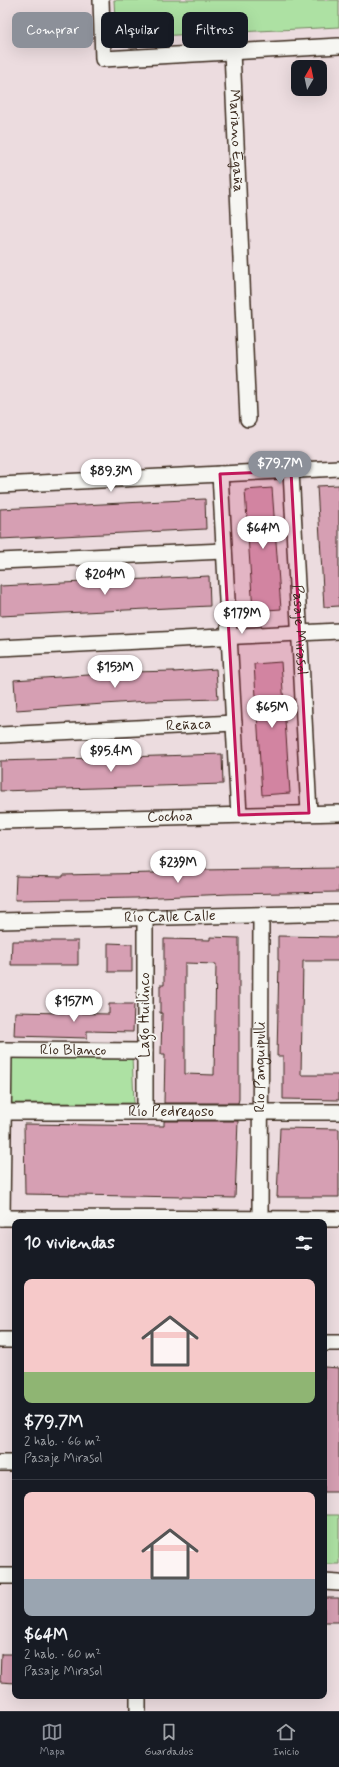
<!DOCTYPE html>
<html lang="es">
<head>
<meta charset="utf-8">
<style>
  body { margin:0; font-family:Mynerve,sans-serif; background:#242831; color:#f1f3f6; height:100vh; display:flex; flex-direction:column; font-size:15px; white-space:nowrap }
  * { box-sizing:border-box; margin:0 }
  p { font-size:13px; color:#9ea1a6 }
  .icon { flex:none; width:22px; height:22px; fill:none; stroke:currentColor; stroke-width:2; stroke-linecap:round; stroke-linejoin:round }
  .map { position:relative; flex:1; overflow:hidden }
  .panel { position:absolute; left:12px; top:1219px; width:315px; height:480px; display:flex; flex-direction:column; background:#171b24; border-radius:8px; box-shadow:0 4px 16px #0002 }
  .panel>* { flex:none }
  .top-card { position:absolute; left:12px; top:12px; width:315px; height:36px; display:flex; gap:8px }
  .needle { width:26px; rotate:9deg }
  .controls { position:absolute; left:291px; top:60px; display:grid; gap:8px }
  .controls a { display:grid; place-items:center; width:36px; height:36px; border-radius:8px; background:#171b24; box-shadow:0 4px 16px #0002; font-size:20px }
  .price { position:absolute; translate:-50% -34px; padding:0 9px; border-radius:14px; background:#fff; color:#222; font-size:13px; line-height:26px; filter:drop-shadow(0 1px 2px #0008) }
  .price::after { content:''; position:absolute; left:50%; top:24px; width:12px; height:9px; margin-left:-6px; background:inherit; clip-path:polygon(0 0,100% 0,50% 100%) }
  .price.current { background:#8c9099; color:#fff }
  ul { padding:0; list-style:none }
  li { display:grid; align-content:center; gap:8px; height:212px; padding:0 12px }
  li+li { border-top:1px solid #363941 }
  li span { display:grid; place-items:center; height:124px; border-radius:8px; color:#555 }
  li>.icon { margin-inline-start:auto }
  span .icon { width:72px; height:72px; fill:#fffc; stroke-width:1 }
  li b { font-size:17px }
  h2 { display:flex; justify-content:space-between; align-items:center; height:48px; padding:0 12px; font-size:17px }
  .pill { padding:0 14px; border-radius:8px; background:#171b24; box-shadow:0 4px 16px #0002; font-size:14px; line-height:36px }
  .pill.current { background:#8c9099; color:#fff }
  .tabs { display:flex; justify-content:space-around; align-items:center; height:56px; border-top:1px solid #363941; background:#171b24; font-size:11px; color:#9ea1a6 }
  .tabs a { display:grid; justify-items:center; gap:2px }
  .tabs .current { color:#8c9099 }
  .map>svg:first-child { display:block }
  .green { fill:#ade1a3; stroke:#748660 }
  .building { fill:#d69fb3; stroke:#3b2a1e; fill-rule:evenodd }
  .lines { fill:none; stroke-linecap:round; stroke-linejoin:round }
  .street-casing { stroke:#3b2a1e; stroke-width:18 }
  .street { stroke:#f6f6f2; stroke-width:15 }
  .marked { fill:#c2185b; fill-opacity:0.2; stroke:#c2185b; stroke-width:3; stroke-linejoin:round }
  .labels { text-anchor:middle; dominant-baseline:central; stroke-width:3.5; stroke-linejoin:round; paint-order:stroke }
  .street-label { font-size:15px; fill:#3b2a1e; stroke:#f6f6f2 }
</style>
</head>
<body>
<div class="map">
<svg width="339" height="1711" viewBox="0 0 339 1711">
  <rect width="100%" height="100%" fill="#ecdcdf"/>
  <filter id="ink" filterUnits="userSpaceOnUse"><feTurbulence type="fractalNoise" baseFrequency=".025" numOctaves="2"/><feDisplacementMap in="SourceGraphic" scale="8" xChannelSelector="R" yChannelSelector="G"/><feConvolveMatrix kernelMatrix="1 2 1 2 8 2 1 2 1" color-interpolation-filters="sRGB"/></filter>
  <g filter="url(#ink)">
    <path class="green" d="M114,0H339V27L116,38Z
      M10,1056H132L134,1103H7Z
      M324,1515H339V1564H324Z"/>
    <path class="building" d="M339,485V606L324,607L317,486Z
      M272,488L281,609L253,611L245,490Z
      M205,499L206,529L0,539V509Z
      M209,576L210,606L0,616V586Z
      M281,662L290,793L262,795L254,664Z
      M216,669L218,699L148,701L16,710L14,680L133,672L174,671V672Z
      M222,754L223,784L0,791V761Z
      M339,868V892L229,894L136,898L15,900L16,876L63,877V875L200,872V870Z
      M278,936L339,937V961H303L301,1075H339V1100L283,1099V1056H277L279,960H278Z
      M210,937L239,938V1099L238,1103H164L165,1054H161L162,1013H160V985H164V939L210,940ZM185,963L216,964L214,1075L185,1074Z
      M12,941H78V965H11Z
      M108,943L132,944V972H108Z
      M109,1004H134L133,1032L87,1031V1038L14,1036L15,1012L109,1014Z
      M164,1121H238L235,1198L25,1194L24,1124L164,1126Z
      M280,1128L339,1129V1197H277Z
      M324,1367L339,1368V1492H324Z
      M324,1598H339V1622H324Z
      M1,1654H15V1683L0,1682Z"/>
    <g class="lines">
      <g class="street-casing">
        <g id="street">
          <path d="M101,0L103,59L339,46"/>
          <path id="s1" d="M232,51L248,419"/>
          <path id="s2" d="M291,471L309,813"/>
          <path d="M220,474L239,815"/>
          <path d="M0,485L339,468"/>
          <path d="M0,561L224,551"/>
          <path d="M0,648L339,631"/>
          <path id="s3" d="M0,735L234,723"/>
          <path id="s4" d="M0,821L339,813"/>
          <path d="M145,917V1112"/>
          <path id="s5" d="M0,921L339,913"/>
          <path id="s6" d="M0,1050L145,1051"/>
          <path id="s7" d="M3,1112H339"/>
          <path d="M0,1218L339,1219"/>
          <path d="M2,1218L4,1050"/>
          <path id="s8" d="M260,1219L261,915"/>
          <path d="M0,1340H15"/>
          <path d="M324,1343H339"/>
          <path d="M0,1463H15"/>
          <path d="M0,1576H15"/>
          <path d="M324,1582L339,1583"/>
          <path d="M138,1711V1696"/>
        </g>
      </g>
      <use href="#street" class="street"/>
    </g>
  </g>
  <path class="marked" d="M291,471L309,813L239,815L220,474Z"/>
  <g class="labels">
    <g class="street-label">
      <text stroke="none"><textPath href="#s1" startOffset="90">Mariano Egaña</textPath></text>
      <text stroke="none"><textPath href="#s2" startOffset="159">Pasaje Mirasol</textPath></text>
      <text stroke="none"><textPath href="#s3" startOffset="189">Reñaca</textPath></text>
      <text stroke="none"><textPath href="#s4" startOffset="170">Cochoa</textPath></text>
      <text stroke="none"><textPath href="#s5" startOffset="170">Río Calle Calle</textPath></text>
      <text transform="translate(145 1015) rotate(-90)">Lago Huilinco</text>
      <text stroke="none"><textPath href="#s6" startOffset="73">Río Blanco</textPath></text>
      <text stroke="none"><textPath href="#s8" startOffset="152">Río Panguipulli</textPath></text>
      <text stroke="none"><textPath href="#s7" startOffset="168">Río Pedregoso</textPath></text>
    </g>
  </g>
</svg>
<div class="controls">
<a><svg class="needle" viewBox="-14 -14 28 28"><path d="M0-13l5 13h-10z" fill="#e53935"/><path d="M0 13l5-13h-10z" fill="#9ea1a6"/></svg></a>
</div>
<b class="price current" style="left:280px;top:485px">$79.7M</b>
<b class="price" style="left:111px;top:493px">$89.3M</b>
<b class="price" style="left:263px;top:550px">$64M</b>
<b class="price" style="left:105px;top:596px">$204M</b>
<b class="price" style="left:242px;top:635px">$179M</b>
<b class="price" style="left:115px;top:689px">$153M</b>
<b class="price" style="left:272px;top:729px">$65M</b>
<b class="price" style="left:111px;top:773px">$95.4M</b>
<b class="price" style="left:178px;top:884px">$239M</b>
<b class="price" style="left:74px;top:1023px">$157M</b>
<div class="top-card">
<a class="pill current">Comprar</a>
<a class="pill">Alquilar</a>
<a class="pill">Filtros</a>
</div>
<section class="panel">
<h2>10 viviendas<svg class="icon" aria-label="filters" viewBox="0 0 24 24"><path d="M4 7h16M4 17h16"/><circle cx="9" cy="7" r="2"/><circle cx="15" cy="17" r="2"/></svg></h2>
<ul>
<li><span style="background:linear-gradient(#f6c9c9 75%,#8fb573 0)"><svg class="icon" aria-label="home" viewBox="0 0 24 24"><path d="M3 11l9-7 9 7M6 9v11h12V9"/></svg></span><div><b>$79.7M</b><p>2 hab. · 66 m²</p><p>Pasaje Mirasol</p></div></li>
<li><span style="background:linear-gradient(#f6c9c9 70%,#9aa5b1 0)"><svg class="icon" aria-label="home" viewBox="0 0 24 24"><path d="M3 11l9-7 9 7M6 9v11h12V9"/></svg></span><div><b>$64M</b><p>2 hab. · 60 m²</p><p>Pasaje Mirasol</p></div></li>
</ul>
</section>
</div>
<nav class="tabs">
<a class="current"><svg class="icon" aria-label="map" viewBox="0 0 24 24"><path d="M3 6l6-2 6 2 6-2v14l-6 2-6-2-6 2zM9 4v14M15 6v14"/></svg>Mapa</a>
<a><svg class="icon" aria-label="saved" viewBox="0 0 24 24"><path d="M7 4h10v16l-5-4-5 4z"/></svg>Guardados</a>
<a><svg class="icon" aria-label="home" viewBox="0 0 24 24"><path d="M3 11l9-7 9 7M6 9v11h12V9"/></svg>Inicio</a>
</nav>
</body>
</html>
